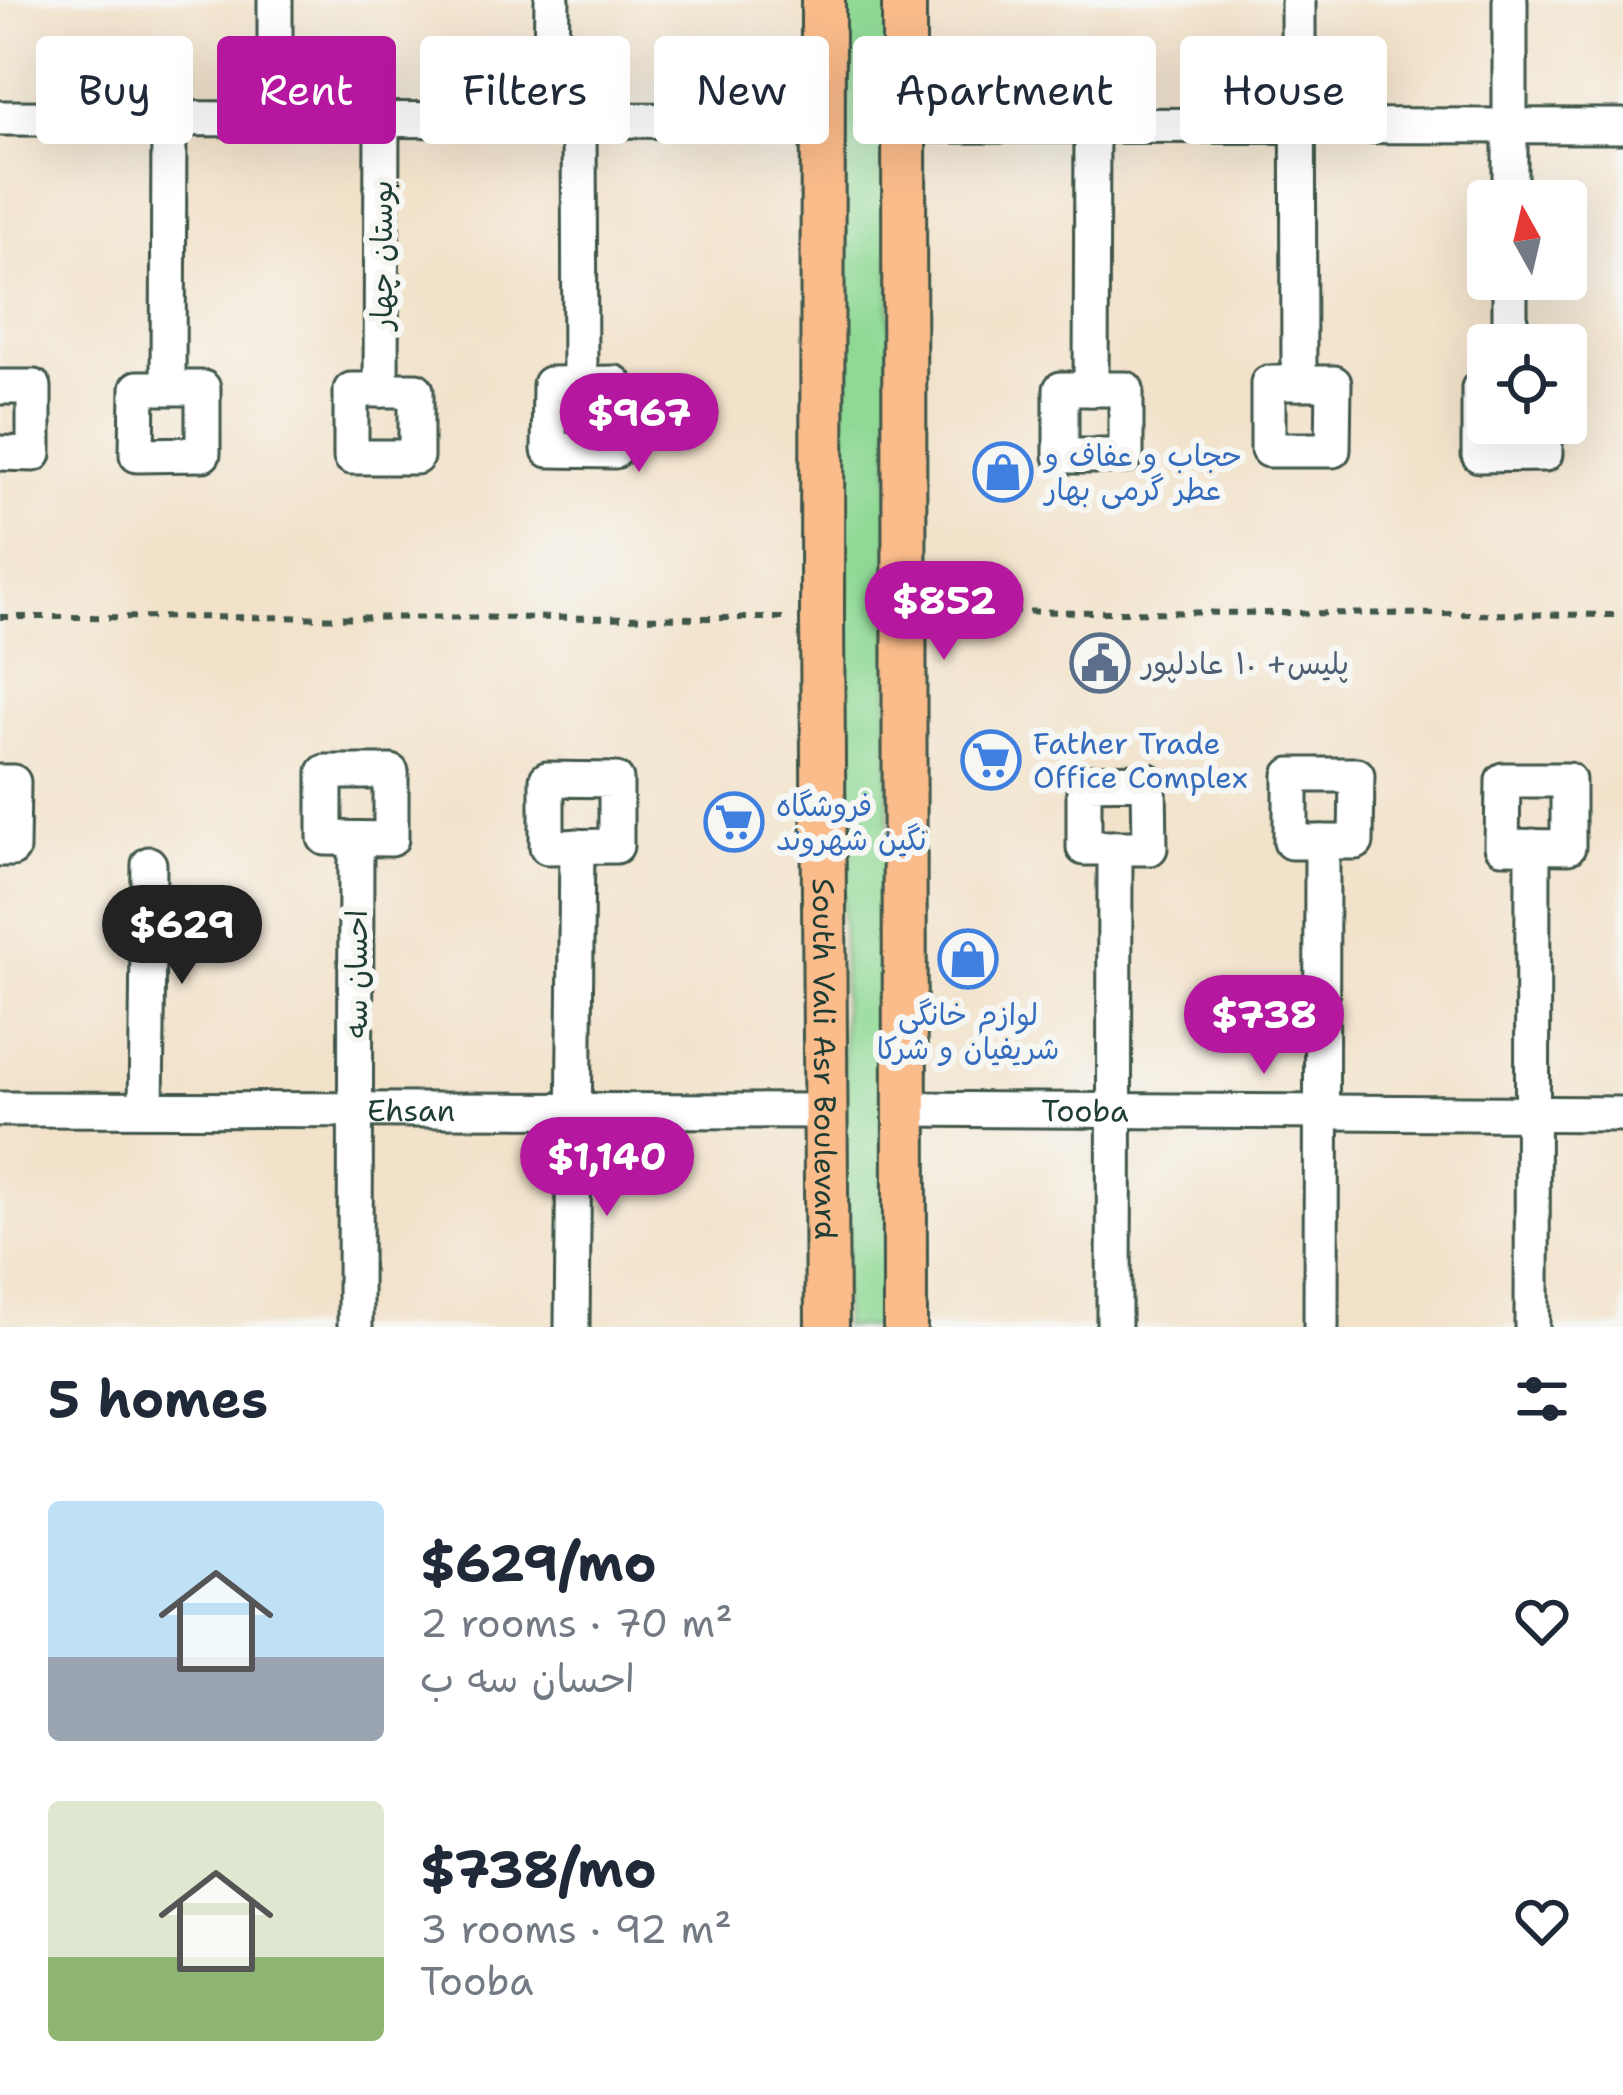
<!DOCTYPE html>
<html lang="en">
<head>
<meta charset="utf-8">
<style>
  body { margin:0; font-family:"Shantell Sans","Playpen Sans Arabic",sans-serif; background:#f6f6f7; color:#1f2937; height:100vh; display:flex; flex-direction:column; font-size:45px; white-space:nowrap }
  * { box-sizing:border-box; margin:0 }
  p { font-size:39px; color:#747a83 }
  .icon { flex:none; width:66px; height:66px; fill:none; stroke:currentColor; stroke-width:2; stroke-linecap:round; stroke-linejoin:round }
  .map { position:relative; height:1327px; overflow:hidden }
  .drawer { display:flex; flex-direction:column; background:#fff; flex:1 }
  .drawer>* { flex:none }
  .hud { position:absolute; left:36px; top:36px; width:1551px; height:108px; display:flex; gap:24px }
  .needle { width:78px; rotate:352deg }
  .controls { position:absolute; left:1467px; top:180px; display:grid; gap:24px }
  .controls a { display:grid; place-items:center; width:120px; height:120px; border-radius:12px; background:#fff; box-shadow:0 12px 48px #0002; font-size:60px }
  .price { position:absolute; translate:-50% -102px; padding:0 27px; border-radius:42px; background:#b5179e; color:#fff; font-size:39px; line-height:78px; filter:drop-shadow(0 3px 6px #0008) }
  .price::after { content:''; position:absolute; left:50%; top:72px; width:36px; height:27px; margin-left:-18px; background:inherit; clip-path:polygon(0 0,100% 0,50% 100%) }
  .price.current { background:#222; color:#fff }
  ul { padding:0; list-style:none }
  li { display:flex; align-items:center; gap:36px; height:300px; padding:0 48px }
  li span { display:grid; place-items:center; flex:none; width:336px; height:240px; border-radius:12px; color:#555 }
  li>.icon { margin-inline-start:auto }
  span .icon { width:144px; height:144px; fill:#fffc; stroke-width:1 }
  li b { font-size:51px }
  h2 { display:flex; justify-content:space-between; align-items:center; height:144px; padding:0 48px; font-size:51px }
  .pill { padding:0 42px; border-radius:12px; background:#fff; box-shadow:0 12px 48px #0002; font-size:42px; line-height:108px }
  .pill.current { background:#b5179e; color:#fff }
  .map>svg:first-child { display:block }
  .green { fill:#90d995; stroke:#588b64; stroke-width:3 }
  .lines { fill:none; stroke-linecap:round; stroke-linejoin:round }
  .minor-casing { stroke:#3f564a; stroke-width:39 }
  .major-casing { stroke:#3f564a; stroke-width:48 }
  .path { stroke:#3f564a; stroke-width:6; stroke-dasharray:9 9; stroke-linecap:butt }
  .minor { stroke:#fff; stroke-width:33 }
  .major { stroke:#fabc8b; stroke-width:42 }
  .labels { text-anchor:middle; dominant-baseline:central; stroke-width:12; stroke-linejoin:round; paint-order:stroke }
  .street-label { font-size:30px; fill:#1f3d34; stroke:#f6f6f2 }
  .shop-label { font-size:30px; fill:#366cbe; stroke:#f6f6f2; text-anchor:start }
  .service-label { font-size:30px; fill:#4e5e75; stroke:#f6f6f2; text-anchor:start }
</style>
</head>
<body>
<div class="map">
<svg width="1623" height="1327" viewBox="0 0 1623 1327">
  <rect width="100%" height="100%" fill="#f6f6f2"/>
  <filter id="ink" filterUnits="userSpaceOnUse"><feTurbulence type="fractalNoise" baseFrequency=".00833" numOctaves="2"/><feDisplacementMap in="SourceGraphic" scale="24" xChannelSelector="R" yChannelSelector="G"/><feConvolveMatrix kernelMatrix="1 2 1 2 8 2 1 2 1" color-interpolation-filters="sRGB"/></filter>
  <filter id="wash" filterUnits="userSpaceOnUse"><feTurbulence type="fractalNoise" baseFrequency=".004" numOctaves="4" result="noise"/><feDisplacementMap in="SourceGraphic" scale="48" xChannelSelector="R" yChannelSelector="G"/><feGaussianBlur stdDeviation="2.7" result="paint"/><feColorMatrix in="noise" values="0 0 0 0 0 0 0 0 0 0 0 0 0 0 0 0 0 1.4 0 .05"/><feComposite in="paint" operator="in"/></filter>
  <g filter="url(#wash)">
    <rect width="100%" height="100%" fill="#f2e2ca"/>
    <path class="green" d="M842,0H892L887,1327H843Z"/>
  </g>
  <g filter="url(#ink)">
    <g class="lines">
      <g class="minor-casing">
        <g id="minor">
          <path d="M275,0V119"/>
          <path d="M1298,2L1299,383"/>
          <path d="M0,118L823,121"/>
          <path d="M550,118L552,0"/>
          <path d="M579,118L580,384"/>
          <path d="M904,125L1623,126"/>
          <path d="M1510,201V0"/>
          <path d="M1510,345V279"/>
          <path d="M615,383V451L549,450L550,384Z"/>
          <path d="M1268,383H1334L1333,450H1268Z"/>
          <path d="M0,387H34V454L0,453"/>
          <path d="M168,387L169,118"/>
          <path d="M138,388H203V454L137,455Z"/>
          <path d="M1488,388H1479V455L1545,454V423"/>
          <rect x="1061" y="389" width="65" height="67"/>
          <path d="M1091,389L1092,125"/>
          <rect x="351" y="390" width="65" height="67"/>
          <path d="M381,390L382,119"/>
          <path d="M325,772H391V839L325,838Z"/>
          <path d="M1291,775H1357L1356,842H1291Z"/>
          <path d="M547,779L616,780V846L547,847Z"/>
          <path d="M1503,780H1568V847L1502,846Z"/>
          <path d="M1149,781L1150,848H1084V782Z"/>
          <path d="M0,782H13L12,849H0"/>
          <path id="s1" d="M0,1109L824,1111"/>
          <path d="M146,1109L149,864"/>
          <path id="s2" d="M905,1109L1623,1114"/>
          <path d="M355,1327L356,839"/>
          <path d="M572,1327L577,846"/>
          <path d="M1114,1327L1115,848"/>
          <path d="M1321,1327L1322,842"/>
          <path d="M1532,1327L1533,846"/>
        </g>
      </g>
      <g class="major-casing">
        <g id="major">
          <path id="s3" d="M823,0L822,618L827,1327"/>
          <path d="M904,0L905,1327"/>
        </g>
      </g>
      <path class="path" d="M939,611L1623,615
        M0,617L788,618"/>
      <use href="#minor" class="minor"/>
      <use href="#major" class="major"/>
    </g>
  </g>
  <defs>
    <g id="shop-ring" transform="scale(3)"><circle r="9.5" fill="#f6f6f2" stroke="#3f7fe0" stroke-width="1.5"/><path d="M-5-2.5h2.3a2.7 3.5 0 0 1 5.4 0H5L5.5 6h-11ZM-1.5-2.5h3a1.5 2.3 0 0 0-3 0Z" fill="#3f7fe0"/></g>
    <g id="civic-ring" transform="scale(3)"><circle r="9.5" fill="#f6f6f2" stroke="#5c6f8a" stroke-width="1.5"/><path d="M-.6-6.5H3V-4.5H.6V-3L4-1V1h2V6H-6V1h2V-1L-.6-3ZM-1.2 2.5V6h2.4V2.5Z" fill="#5c6f8a"/></g>
    <g id="supermarket-ring" transform="scale(3)"><circle r="9.5" fill="#f6f6f2" stroke="#3f7fe0" stroke-width="1.5"/><path d="M-6-5.5h2.5l.6 2H6L4.5 2H-2.5L-4.4-4H-6ZM-1.5 3.2a1.3 1.3 0 1 0 .1 0ZM3 3.2a1.3 1.3 0 1 0 .1 0Z" fill="#3f7fe0"/></g>
  </defs>
  <g fill-rule="evenodd">
    <use href="#shop-ring" x="1003" y="472"/>
    <use href="#civic-ring" x="1100" y="663"/>
    <use href="#supermarket-ring" x="991" y="760"/>
    <use href="#supermarket-ring" x="734" y="822"/>
    <use href="#shop-ring" x="968" y="959"/>
  </g>
  <g class="labels">
    <g class="street-label">
      <text transform="translate(381 255) rotate(-90)">بوستان چهار</text>
      <text transform="translate(356 974) rotate(-90)">احسان سه</text>
      <text stroke="none"><textPath href="#s3" startOffset="1059">South Vali Asr Boulevard</textPath></text>
      <text stroke="none"><textPath href="#s1" startOffset="411">Ehsan</textPath></text>
      <text stroke="none"><textPath href="#s2" startOffset="180">Tooba</textPath></text>
    </g>
    <g class="shop-label">
      <text x="1045" y="455">حجاب و عفاف و<tspan x="1045" dy="34">عطر گرمی بهار</tspan></text>
      <text x="1033" y="743">Father Trade<tspan x="1033" dy="34">Office Complex</tspan></text>
      <text x="776" y="805">فروشگاه<tspan x="776" dy="34">نگین شهروند</tspan></text>
      <text x="968" y="1014" text-anchor="middle">لوازم خانگی<tspan x="968" dy="34">شریفیان و شرکا</tspan></text>
    </g>
    <g class="service-label">
      <text x="1142" y="663">پلیس+ ۱۰ عادلپور</text>
    </g>
  </g>
</svg>
<div class="controls">
<a><svg class="needle" viewBox="-14 -14 28 28"><path d="M0-13l5 13h-10z" fill="#e53935"/><path d="M0 13l5-13h-10z" fill="#747a83"/></svg></a>
<a><svg class="icon" aria-label="locate" viewBox="0 0 24 24"><circle cx="12" cy="12" r="6"/><path d="M12 2v4M12 18v4M2 12h4M18 12h4"/></svg></a>
</div>
<b class="price" style="left:639px;top:475px">$967</b>
<b class="price" style="left:944px;top:663px">$852</b>
<b class="price current" style="left:182px;top:987px">$629</b>
<b class="price" style="left:1264px;top:1077px">$738</b>
<b class="price" style="left:607px;top:1219px">$1,140</b>
<div class="hud">
<a class="pill">Buy</a>
<a class="pill current">Rent</a>
<a class="pill">Filters</a>
<a class="pill">New</a>
<a class="pill">Apartment</a>
<a class="pill">House</a>
</div>
</div>
<section class="drawer">
<h2>5 homes<svg class="icon" aria-label="filters" viewBox="0 0 24 24"><path d="M4 7h16M4 17h16"/><circle cx="9" cy="7" r="2"/><circle cx="15" cy="17" r="2"/></svg></h2>
<ul>
<li><span style="background:linear-gradient(#bfe0f5 65%,#9aa5b1 0)"><svg class="icon" aria-label="home" viewBox="0 0 24 24"><path d="M3 11l9-7 9 7M6 9v11h12V9"/></svg></span><div><b>$629/mo</b><p>2 rooms · 70 m²</p><p>احسان سه ب</p></div><svg class="icon" aria-label="heart" viewBox="0 0 24 24"><path d="M12 20l-8-8c-3-5 5-10 8-4 3-6 11-1 8 4z"/></svg></li>
<li><span style="background:linear-gradient(#dfe7d0 65%,#8fb573 0)"><svg class="icon" aria-label="home" viewBox="0 0 24 24"><path d="M3 11l9-7 9 7M6 9v11h12V9"/></svg></span><div><b>$738/mo</b><p>3 rooms · 92 m²</p><p>Tooba</p></div><svg class="icon" aria-label="heart" viewBox="0 0 24 24"><path d="M12 20l-8-8c-3-5 5-10 8-4 3-6 11-1 8 4z"/></svg></li>
</ul>
</section>
</body>
</html>
